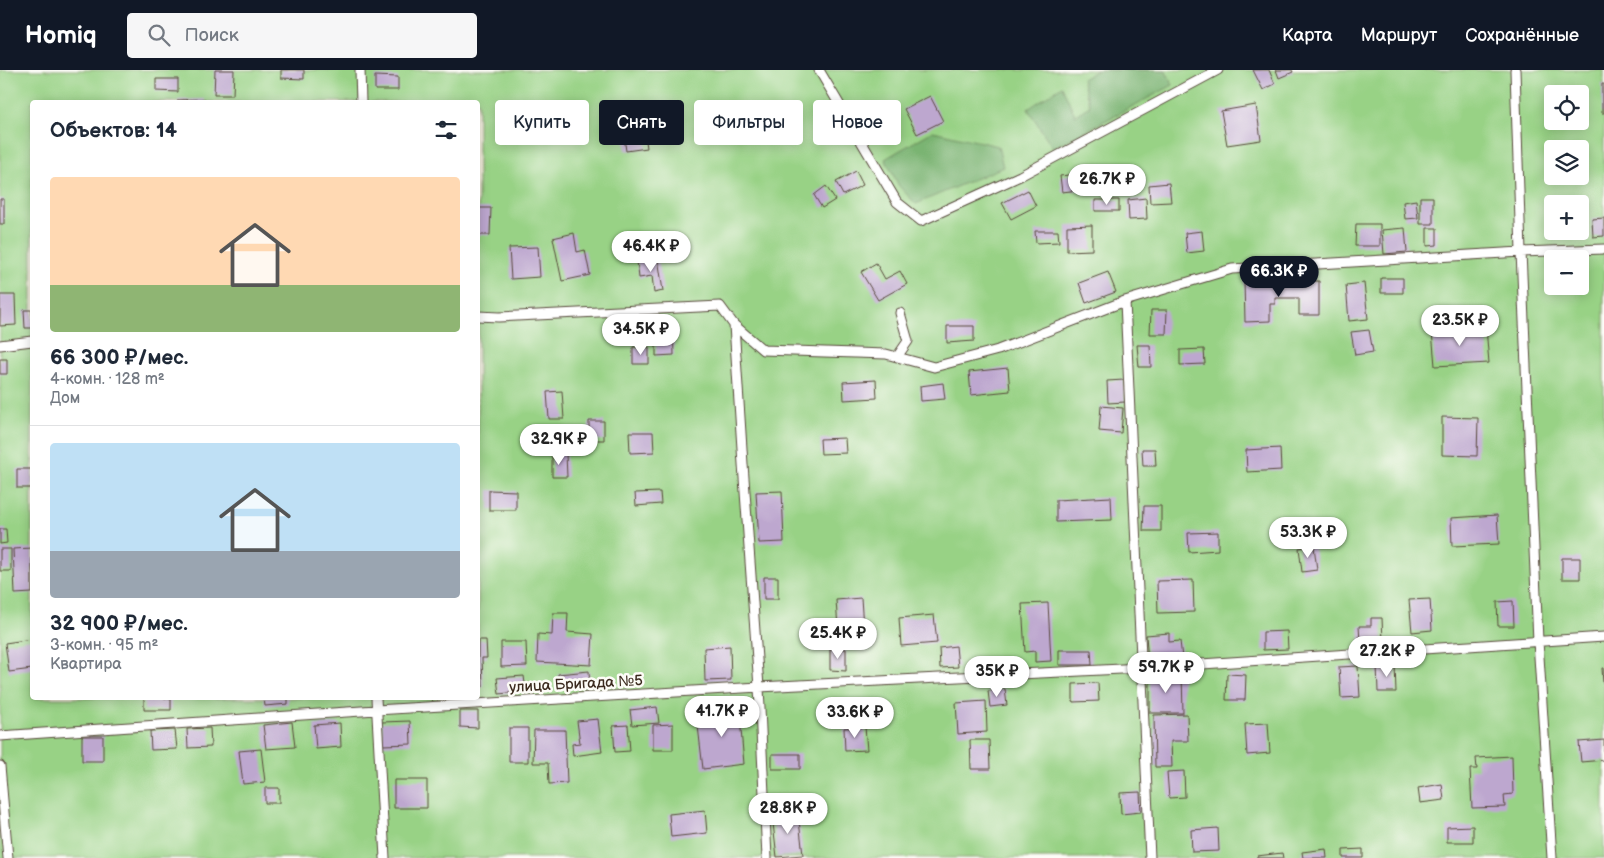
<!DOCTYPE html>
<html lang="ru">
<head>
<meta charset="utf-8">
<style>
  body { margin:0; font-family:"Balsamiq Sans",sans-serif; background:#f6f6f7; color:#1f2937; height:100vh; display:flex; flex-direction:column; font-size:19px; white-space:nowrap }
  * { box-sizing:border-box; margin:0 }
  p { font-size:16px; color:#747a83 }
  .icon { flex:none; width:28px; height:28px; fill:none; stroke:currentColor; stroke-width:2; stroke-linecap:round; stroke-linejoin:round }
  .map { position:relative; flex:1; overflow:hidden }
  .side { position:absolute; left:30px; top:30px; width:450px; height:600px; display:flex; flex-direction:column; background:#fff; border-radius:5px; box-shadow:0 2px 12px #0003 }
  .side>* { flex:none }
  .top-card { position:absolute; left:495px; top:30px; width:475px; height:45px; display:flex; gap:10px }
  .tools { position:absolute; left:1544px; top:15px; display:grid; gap:10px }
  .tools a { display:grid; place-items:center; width:45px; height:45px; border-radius:5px; background:#fff; box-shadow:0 2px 12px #0003; font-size:25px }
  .price { position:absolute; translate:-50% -42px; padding:0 11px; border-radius:18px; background:#fff; color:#222; font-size:16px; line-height:32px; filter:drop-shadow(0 1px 2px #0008) }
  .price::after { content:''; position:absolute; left:50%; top:30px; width:15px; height:11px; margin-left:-8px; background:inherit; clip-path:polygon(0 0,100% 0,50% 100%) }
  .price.active { background:#111827; color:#fff }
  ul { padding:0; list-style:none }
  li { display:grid; align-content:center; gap:10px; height:265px; padding:0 20px }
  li+li { border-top:1px solid #e0e1e3 }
  li span { display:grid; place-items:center; height:155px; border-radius:5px; color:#555 }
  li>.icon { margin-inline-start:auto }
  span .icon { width:90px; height:90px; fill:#fffc; stroke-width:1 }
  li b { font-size:21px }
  h2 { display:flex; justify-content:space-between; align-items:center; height:60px; padding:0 20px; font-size:21px }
  .chip { padding:0 18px; border-radius:5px; background:#fff; box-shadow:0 2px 12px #0003; font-size:18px; line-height:45px }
  .chip.active { background:#111827; color:#fff }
  header { display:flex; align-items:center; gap:30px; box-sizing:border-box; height:70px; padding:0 25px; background:#111827; color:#fff }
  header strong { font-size:24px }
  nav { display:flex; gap:28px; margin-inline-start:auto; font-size:18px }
  .search { width:350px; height:45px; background:#f6f6f7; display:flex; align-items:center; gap:12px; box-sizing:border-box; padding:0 18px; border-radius:5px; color:#747a83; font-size:19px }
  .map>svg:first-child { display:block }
  .green { fill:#98d285; stroke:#6a7e52; fill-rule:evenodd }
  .forest { fill:#7ab472; stroke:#5a6f48 }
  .building { fill:#bda7cf }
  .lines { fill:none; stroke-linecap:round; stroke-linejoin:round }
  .lane-casing { stroke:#57483b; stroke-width:11 }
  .lane { stroke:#fff; stroke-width:9 }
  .labels { text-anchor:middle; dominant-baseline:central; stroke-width:5; stroke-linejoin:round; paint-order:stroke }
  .street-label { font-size:15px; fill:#3b2a1e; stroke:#fdfcf7 }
</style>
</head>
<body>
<header>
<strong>Homiq</strong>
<div class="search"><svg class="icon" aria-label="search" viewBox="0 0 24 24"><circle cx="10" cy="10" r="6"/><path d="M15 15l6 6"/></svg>Поиск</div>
<nav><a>Карта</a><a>Маршрут</a><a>Сохранённые</a></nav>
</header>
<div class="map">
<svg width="1604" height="788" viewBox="0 0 1604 788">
  <rect width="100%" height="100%" fill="#fdfcf7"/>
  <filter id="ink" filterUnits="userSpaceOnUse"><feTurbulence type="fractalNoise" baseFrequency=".02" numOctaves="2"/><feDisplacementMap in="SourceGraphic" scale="10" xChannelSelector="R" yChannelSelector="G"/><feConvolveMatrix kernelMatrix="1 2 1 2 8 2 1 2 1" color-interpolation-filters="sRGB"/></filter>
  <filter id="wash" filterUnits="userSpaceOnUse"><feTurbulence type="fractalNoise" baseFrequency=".0096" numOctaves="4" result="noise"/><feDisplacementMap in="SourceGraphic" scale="20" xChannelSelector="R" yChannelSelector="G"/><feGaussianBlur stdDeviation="1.12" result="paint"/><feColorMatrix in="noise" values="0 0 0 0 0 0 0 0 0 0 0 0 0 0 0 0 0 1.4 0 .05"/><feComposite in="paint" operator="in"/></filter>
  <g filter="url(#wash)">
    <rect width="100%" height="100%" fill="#f5efdd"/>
    <path class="green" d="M0,0H1604V788H0ZM1552,24H1580V51H1552ZM32,32H478V628H32ZM1552,79H1580V106H1552ZM1552,134H1580V161H1552ZM1552,189H1580V216H1552Z"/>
    <path class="forest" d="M1097,0H1165L1173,15L1053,78L1028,39L1062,16L1075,45L1090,36L1082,9Z
      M933,61L998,76L1003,97L916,134L899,116L885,89Z"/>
    <g id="blocks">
      <path class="building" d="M215,0H234L233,25H214Z
        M281,0H304V9L281,8Z
        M1253,0H1269L1275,14L1263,20Z
        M1276,0H1292L1293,2L1279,8Z
        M375,6L398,7V20H375Z
        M156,9H178V22L156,21Z
        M1602,14H1604V43H1602Z
        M930,26L943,51L917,64L904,39Z
        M205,29V32H178V30Z
        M1256,35L1261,70L1227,75L1221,41Z
        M645,64L647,78L626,81L624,67Z
        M856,101L863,115L843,125L836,112Z
        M1122,102L1123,116L1094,118V104Z
        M1086,103L1088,119L1062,122L1060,106Z
        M1169,113L1171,132L1150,133L1149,115Z
        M826,116L835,130L822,138L814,125Z
        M1028,120L1036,136L1011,149L1002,133Z
        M1420,127H1433V154H1420Z
        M1146,128L1147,149L1129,150L1128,130Z
        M0,129H4V154H0Z
        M1095,130H1119V141H1095Z
        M1416,130L1418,148L1405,149L1403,132Z
        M478,138H491L490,165H478Z
        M1604,148V166L1593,167L1592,149Z
        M1356,154H1380V176H1355Z
        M1092,155V180L1067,181V156Z
        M1405,158L1407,182L1384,184L1382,160Z
        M1427,158H1437V175L1427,176Z
        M1035,161H1058L1059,172L1036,173Z
        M1202,161L1204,181L1187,183L1185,163Z
        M574,163L577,182L585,180L590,205L562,211L553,168Z
        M538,177L540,207L511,209L509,178Z
        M658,188L663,221L654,223L652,206L639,208L637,191Z
        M876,193L885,209L900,201L907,214L878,230L861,202Z
        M1108,202L1116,222L1086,233L1079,213Z
        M1381,208H1403V223H1381Z
        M1244,211H1319V245H1299V228H1275V234H1270V251L1245,252Z
        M1364,213L1368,249L1349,251L1346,215Z
        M0,225H15L16,255L0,256Z
        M24,240H32V258H25Z
        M1151,240H1167L1166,264H1150Z
        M673,254L674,285L656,286V255Z
        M947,256H974V271L947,273Z
        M1486,258L1489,293L1435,296L1432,261Z
        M1369,260L1373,282L1355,285L1351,262Z
        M1137,275H1150L1151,297H1139Z
        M633,277H649V294H633Z
        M1204,279L1205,294L1180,295V280Z
        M0,289H7V304H0Z
        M1008,298L1010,321L971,325L969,302Z
        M876,310L877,328L844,330L843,312Z
        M1124,310L1125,332L1108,333L1107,311Z
        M943,313L945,329L921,331L920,316Z
        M562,321L564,349H549L547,322Z
        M1101,336L1123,338L1121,363L1099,361Z
        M1442,347L1478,348L1477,386L1442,385Z
        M589,351H604V370H589Z
        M629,362H653L654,382L630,383Z
        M845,368L846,383L821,384L820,369Z
        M1280,378L1281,400L1247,402L1246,380Z
        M1142,379H1155L1156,396H1143Z
        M552,384H566L567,407H552Z
        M17,399H32V418H17Z
        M489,420L516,421V440H489Z
        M782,421L784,472L759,473L756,422Z
        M660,422L661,434L636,436L635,423Z
        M1111,427L1112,450L1056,452V430Z
        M1144,436H1161V461H1143Z
        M1497,445L1499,474L1452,476L1451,448Z
        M0,459H6L7,473L0,474Z
        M1218,462V480L1189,482L1188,463Z
        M1314,476L1317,500L1302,502L1299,478Z
        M32,478V523L15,524L13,479Z
        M0,479H11V501H0Z
        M1562,488H1580V509H1562Z
        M764,507H778V529H764Z
        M1193,510L1194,542L1158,543L1157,511Z
        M861,528L863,557L838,559L836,530Z
        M1430,529L1432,560L1412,562L1409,530Z
        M1513,531L1514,556H1498L1497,532Z
        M1048,533L1051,591L1035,592V581L1025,582L1022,534Z
        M553,543H568L567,562L593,564L591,595L537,592L538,564L552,565Z
        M934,545L937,573L901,576L899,548Z
        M1371,548H1382L1383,571L1360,572L1359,556H1371Z
        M1287,561L1288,579L1263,580V562Z
        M1169,563V572L1180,571L1182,588L1148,591L1146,565Z
        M32,569V599L9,602L5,573Z
        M478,570H486L487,588H482L483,617H478Z
        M501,572H526L527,596L501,597Z
        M730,576L731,610L705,611L704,578Z
        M956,576L958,597L940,598L939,578Z
        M830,579H846V601L830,600Z
        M1059,580H1091L1092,595H1059Z
        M1395,594L1396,622H1378L1377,595Z
        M1358,596L1360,627L1341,628L1339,597Z
        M1602,598H1604V613H1603Z
        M589,601L590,616L559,618L558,604Z
        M1150,604H1182L1183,643H1150Z
        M1227,604L1246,605L1245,630H1226Z
        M524,606L526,621L499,624L497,608Z
        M1098,613L1099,631L1073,632V614Z
        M1005,619L1007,635L990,637L988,621Z
        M144,628H171V640H144Z
        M264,628H288V634L265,636Z
        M986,631L987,662L958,664L956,633Z
        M739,636L744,694L703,699L698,656H707L706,639Z
        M657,637L659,653L632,655L630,640Z
        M460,641H478V658L460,657Z
        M1187,644L1188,671H1171L1172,697H1155L1154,645Z
        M598,649L602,682L573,686L572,674L580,673L577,651Z
        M410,651L411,674L383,675L382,652Z
        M292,652L295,677L266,679L263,655Z
        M340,653L341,677L316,679L314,655Z
        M1268,653L1270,683L1247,685L1245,654Z
        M673,654V680H653V655Z
        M628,655L630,681L615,682L613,656Z
        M865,657L867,680L845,681L844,658Z
        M210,658L211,677L188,678L187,659Z
        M509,658H528V692H509Z
        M175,660L177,679L151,680L150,661Z
        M534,660H565L567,713L549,714L548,693H533Z
        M82,666H103V691H82Z
        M970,670H989L990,699H971Z
        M1604,670V690L1581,692L1579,672Z
        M261,679L265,712L243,714L239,681Z
        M772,684H800V699H772Z
        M1512,686L1513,724L1504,725L1505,737L1472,738L1470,699H1477L1476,688Z
        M1184,701L1185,727L1169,728L1167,702Z
        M394,710H427V738H394Z
        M1442,714L1444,730L1420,733L1418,718Z
        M265,718H279V733H265Z
        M1140,722L1141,742L1121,744L1120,723Z
        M705,740L707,763L671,767L669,744Z
        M798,742L803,785L777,787L772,745Z
        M1473,756V772H1447V757Z
        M1218,758L1219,781L1192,782L1191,760Z
        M1326,779L1327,788H1303L1302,782Z
        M1363,779V788H1343V780Z
        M1282,783L1283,788H1257V786Z"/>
    </g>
  </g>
  <g filter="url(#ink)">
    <use href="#blocks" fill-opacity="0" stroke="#57483b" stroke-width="1"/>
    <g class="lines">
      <g class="lane-casing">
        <path id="lane" d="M360,0L361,32
          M819,0L897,132L921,151L1020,106L1218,0
          M1515,0L1521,182L1538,571L1552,788
          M1125,231L1150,788
          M478,246L499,247L720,236L734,255L763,280L886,284L934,297L998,280L1125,231L1232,199L1521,182L1604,179
          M734,255L743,394L759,617L767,788
          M0,275L32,271
          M897,287L908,271L900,243
          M376,628L385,788
          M0,666L376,640L759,617L1142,598L1604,567
          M0,696L8,788"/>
      </g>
      <use href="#lane" class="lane"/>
    </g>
  </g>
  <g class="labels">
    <g class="street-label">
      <text transform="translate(576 614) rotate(-3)">улица Бригада №5</text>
    </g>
  </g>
</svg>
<div class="tools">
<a><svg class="icon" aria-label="locate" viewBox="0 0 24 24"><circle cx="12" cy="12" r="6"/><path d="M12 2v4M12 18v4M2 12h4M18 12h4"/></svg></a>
<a><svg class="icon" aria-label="layers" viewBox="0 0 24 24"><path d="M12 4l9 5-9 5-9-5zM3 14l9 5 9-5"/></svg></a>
<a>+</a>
<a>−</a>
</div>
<b class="price" style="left:1107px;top:136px">26.7K ₽</b>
<b class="price" style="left:651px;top:203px">46.4K ₽</b>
<b class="price active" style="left:1279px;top:228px">66.3K ₽</b>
<b class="price" style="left:1460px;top:277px">23.5K ₽</b>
<b class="price" style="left:641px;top:286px">34.5K ₽</b>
<b class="price" style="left:559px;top:396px">32.9K ₽</b>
<b class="price" style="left:1308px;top:489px">53.3K ₽</b>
<b class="price" style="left:838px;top:590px">25.4K ₽</b>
<b class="price" style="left:1387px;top:608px">27.2K ₽</b>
<b class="price" style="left:1166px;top:624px">59.7K ₽</b>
<b class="price" style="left:997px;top:628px">35K ₽</b>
<b class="price" style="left:722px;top:668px">41.7K ₽</b>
<b class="price" style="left:855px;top:669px">33.6K ₽</b>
<b class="price" style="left:788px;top:765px">28.8K ₽</b>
<div class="top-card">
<a class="chip">Купить</a>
<a class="chip active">Снять</a>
<a class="chip">Фильтры</a>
<a class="chip">Новое</a>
</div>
<section class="side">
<h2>Объектов: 14<svg class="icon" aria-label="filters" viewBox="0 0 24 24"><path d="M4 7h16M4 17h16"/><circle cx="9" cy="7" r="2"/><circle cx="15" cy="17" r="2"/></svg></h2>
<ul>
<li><span style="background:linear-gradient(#ffd9b3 70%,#8fb573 0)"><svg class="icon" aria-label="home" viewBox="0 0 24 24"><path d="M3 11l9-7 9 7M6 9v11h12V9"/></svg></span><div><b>66 300 ₽/мес.</b><p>4-комн. · 128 m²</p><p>Дом</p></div></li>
<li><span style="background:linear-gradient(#bfe0f5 70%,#9aa5b1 0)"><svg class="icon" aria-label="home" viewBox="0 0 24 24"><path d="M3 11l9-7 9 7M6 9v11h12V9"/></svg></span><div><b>32 900 ₽/мес.</b><p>3-комн. · 95 m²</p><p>Квартира</p></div></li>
</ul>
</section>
</div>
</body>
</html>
